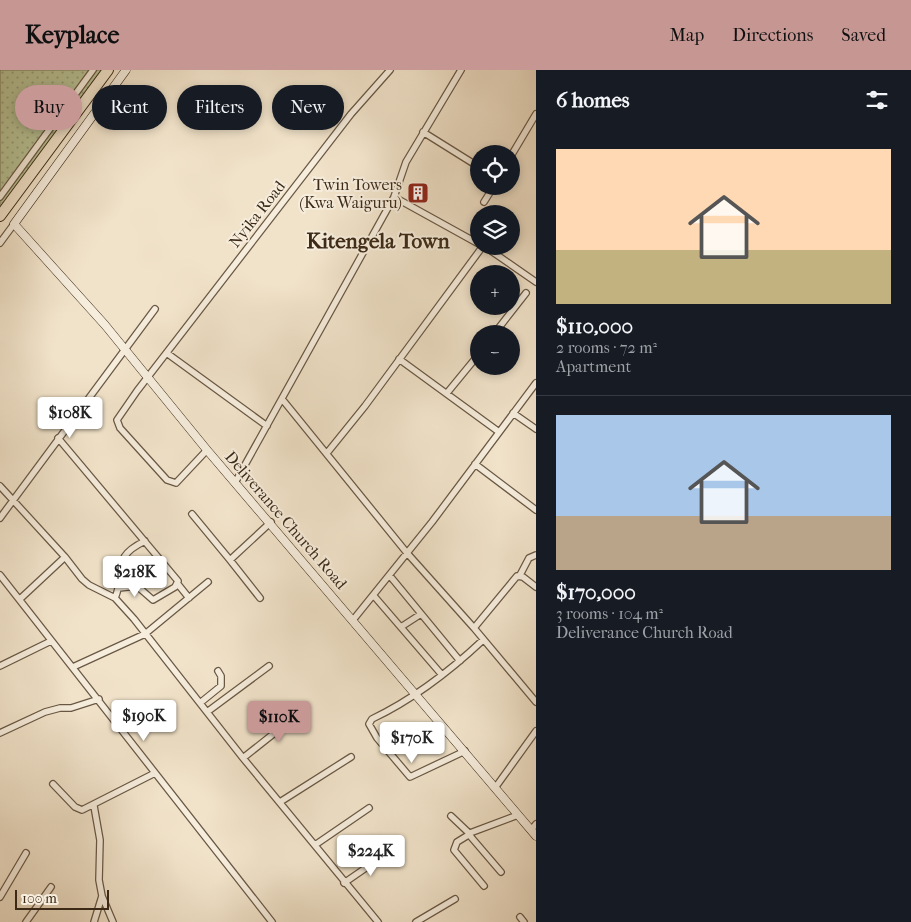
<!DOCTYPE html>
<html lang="en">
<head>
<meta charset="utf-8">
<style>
  body { margin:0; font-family:"IM FELL French Canon",serif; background:#20242c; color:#f1f3f6; height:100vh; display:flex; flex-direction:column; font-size:19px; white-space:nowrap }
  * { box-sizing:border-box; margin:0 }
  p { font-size:16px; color:#9ea1a6 }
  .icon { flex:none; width:28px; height:28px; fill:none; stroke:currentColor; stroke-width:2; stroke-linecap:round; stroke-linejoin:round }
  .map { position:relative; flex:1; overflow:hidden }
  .side { display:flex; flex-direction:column; background:#171b24; width:375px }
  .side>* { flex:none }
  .banner { position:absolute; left:15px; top:15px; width:445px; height:45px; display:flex; gap:10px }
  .tools { position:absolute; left:470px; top:75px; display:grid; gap:10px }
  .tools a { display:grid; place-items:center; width:50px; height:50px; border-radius:50%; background:#171b24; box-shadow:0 2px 8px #0003; font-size:25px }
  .scale { position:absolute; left:15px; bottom:12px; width:94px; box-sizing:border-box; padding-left:5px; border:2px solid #3c2a17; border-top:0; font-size:14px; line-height:18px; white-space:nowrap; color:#3c2a17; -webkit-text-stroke:4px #f6eddd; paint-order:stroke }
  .price { position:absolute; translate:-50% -42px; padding:0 11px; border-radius:5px; background:#fff; color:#222; font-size:16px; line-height:32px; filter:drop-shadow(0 1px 2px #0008) }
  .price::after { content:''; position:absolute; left:50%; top:30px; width:15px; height:11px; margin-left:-8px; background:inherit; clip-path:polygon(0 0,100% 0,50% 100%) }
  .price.selected { background:#c59692; color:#111 }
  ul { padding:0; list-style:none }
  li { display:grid; align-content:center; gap:10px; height:265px; padding:0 20px }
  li+li { border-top:1px solid #363941 }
  li span { display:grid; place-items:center; height:155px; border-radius:0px; color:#555 }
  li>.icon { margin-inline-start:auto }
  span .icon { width:90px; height:90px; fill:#fffc; stroke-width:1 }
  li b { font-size:21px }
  h2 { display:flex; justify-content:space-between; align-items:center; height:60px; padding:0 20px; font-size:21px }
  .tag { padding:0 18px; border-radius:22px; background:#171b24; box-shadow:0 2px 8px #0003; font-size:18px; line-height:45px }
  .tag.selected { background:#c59692; color:#111 }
  header { display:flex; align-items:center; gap:30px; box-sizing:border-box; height:70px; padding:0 25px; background:#c59692; color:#111 }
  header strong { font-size:24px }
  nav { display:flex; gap:28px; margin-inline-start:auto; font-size:18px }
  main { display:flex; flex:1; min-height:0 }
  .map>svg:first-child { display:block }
  .park { fill:url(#park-dots); stroke:#7a7758 }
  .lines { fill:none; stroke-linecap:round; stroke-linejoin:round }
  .street-casing { stroke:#695844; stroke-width:8 }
  .secondary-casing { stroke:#3c2a17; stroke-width:9 }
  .highway-casing { stroke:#3c2a17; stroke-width:12 }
  .street { stroke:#f6eddd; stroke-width:5.5 }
  .secondary { stroke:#f6eddd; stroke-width:8 }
  .highway { stroke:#f1e3ca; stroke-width:10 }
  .labels { text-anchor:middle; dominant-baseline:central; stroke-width:4; stroke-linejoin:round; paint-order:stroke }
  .poi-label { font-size:16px; fill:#3c2a17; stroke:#f6eddd; text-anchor:end }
  .street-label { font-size:16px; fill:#3c2a17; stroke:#f6eddd }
  .district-label { font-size:21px; font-weight:bold; fill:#3c2a17; stroke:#f6eddd }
</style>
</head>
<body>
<header>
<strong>Keyplace</strong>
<nav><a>Map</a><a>Directions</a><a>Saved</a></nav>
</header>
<main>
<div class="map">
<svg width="536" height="852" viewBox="0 0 536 852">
  <defs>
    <pattern id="park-dots" width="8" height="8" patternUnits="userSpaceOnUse" patternTransform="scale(1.25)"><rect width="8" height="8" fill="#b8c498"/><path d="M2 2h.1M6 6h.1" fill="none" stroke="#979f7b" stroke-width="1.8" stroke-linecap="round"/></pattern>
  </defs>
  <rect width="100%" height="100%" fill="#f1e3ca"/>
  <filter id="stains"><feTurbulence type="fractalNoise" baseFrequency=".004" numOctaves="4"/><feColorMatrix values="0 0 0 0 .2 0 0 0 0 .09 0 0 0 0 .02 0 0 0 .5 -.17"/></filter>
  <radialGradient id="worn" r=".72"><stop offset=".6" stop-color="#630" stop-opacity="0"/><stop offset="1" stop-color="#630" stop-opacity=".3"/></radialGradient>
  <path class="park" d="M0,0H108L0,146Z"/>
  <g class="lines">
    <g class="street-casing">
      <path id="street" d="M423,62L479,97
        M511,86L536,44
        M0,127L93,0
        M394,127L479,174
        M484,132L494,116
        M0,173L14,154
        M484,176L536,212
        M494,264L526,223
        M168,284L267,356
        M399,289L499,362
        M447,323L479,284
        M282,329L407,483L474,558L536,632
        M513,343L536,359
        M58,368L178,511L175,517L153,530L137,516L119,518
        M207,380L176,413L167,410L120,358L117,350L137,321L351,44L390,0
        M327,383L365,336L483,176
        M475,394L536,440
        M236,411L394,127L406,92L461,0
        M0,416L65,487L82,509L89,515L115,528
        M192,444L230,490L271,452
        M0,448L155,239
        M145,471C110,488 127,499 115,528L134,549L243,688L378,852
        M230,490L260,528
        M0,505L272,852
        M520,505L529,488L536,485
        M390,506L460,591
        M177,513L189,528
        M374,526L442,605
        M20,529L65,487
        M353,550L432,452L536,313
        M401,557L421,544
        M474,558L517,506L523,507L536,517
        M0,596L51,571
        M73,597L145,564L208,512
        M200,633L221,616V606L218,601
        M207,642L269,596
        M0,663L45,642L60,638H71L99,629
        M465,681L410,707L377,668L369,654L372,649C414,629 449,602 483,570
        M243,688L301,642
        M53,714L75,737L82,740L155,703
        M495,718L536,661
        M280,732L351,687
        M94,736L100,770L99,810L102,826L113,852
        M451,746L470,764L457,772L454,780L484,816
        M531,760L536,754
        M315,775L369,738
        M501,802L471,767L470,763L518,745
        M344,813L386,784
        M0,827L26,783
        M520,847L524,852
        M26,852L51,817
        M94,852L102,826
        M416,852L455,829"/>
    </g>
    <g class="secondary-casing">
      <path id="secondary" d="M126,0L14,154L105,255L207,380L536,766"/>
    </g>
    <g class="highway-casing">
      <path id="highway" d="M0,146L108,0"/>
    </g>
    <use href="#street" class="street"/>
    <use href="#secondary" class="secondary"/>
    <use href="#highway" class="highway"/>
  </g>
  <defs>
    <g id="building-square" transform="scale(1.125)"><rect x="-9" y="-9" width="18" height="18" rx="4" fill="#8f2418" stroke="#f6eddd"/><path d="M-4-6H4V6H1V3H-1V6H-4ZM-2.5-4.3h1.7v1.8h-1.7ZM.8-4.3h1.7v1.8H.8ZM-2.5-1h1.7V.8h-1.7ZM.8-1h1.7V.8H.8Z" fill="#fff"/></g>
  </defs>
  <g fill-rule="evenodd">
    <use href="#building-square" x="418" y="123"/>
  </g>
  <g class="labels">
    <g class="poi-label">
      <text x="402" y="114">Twin Towers<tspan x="402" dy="18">(Kwa Waiguru)</tspan></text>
    </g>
    <g class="street-label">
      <text transform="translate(257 144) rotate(-52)">Nyika Road</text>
      <text transform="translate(286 450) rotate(49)">Deliverance Church Road</text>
    </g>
    <g class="district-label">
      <text x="378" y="171">Kitengela Town</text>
    </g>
  </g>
  <rect width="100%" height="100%" filter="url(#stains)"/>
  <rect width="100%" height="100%" fill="url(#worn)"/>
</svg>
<div class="tools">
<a><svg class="icon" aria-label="locate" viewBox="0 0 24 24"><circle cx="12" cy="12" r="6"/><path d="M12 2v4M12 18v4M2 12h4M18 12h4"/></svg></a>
<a><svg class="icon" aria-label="layers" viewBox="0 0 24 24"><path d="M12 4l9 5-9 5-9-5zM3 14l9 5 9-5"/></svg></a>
<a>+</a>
<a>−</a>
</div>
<div class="scale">100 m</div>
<b class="price" style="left:70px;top:369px">$108K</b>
<b class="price" style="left:135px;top:528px">$218K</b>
<b class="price" style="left:144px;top:672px">$190K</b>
<b class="price selected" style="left:279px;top:673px">$110K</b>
<b class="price" style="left:412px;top:694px">$170K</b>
<b class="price" style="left:371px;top:807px">$224K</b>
<div class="banner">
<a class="tag selected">Buy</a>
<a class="tag">Rent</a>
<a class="tag">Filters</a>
<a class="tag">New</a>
</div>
</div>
<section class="side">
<h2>6 homes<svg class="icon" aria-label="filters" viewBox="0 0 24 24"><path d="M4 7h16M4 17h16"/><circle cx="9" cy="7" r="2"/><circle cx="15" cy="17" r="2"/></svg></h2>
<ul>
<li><span style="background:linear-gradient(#ffd9b3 65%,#c2b280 0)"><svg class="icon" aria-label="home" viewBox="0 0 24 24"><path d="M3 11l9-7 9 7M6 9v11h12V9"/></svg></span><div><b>$110,000</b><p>2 rooms · 72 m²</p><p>Apartment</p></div></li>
<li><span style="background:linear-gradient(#a9c7e8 65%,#b9a48a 0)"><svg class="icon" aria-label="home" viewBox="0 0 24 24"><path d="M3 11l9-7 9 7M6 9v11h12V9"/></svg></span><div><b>$170,000</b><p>3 rooms · 104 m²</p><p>Deliverance Church Road</p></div></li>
</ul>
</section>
</main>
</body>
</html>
